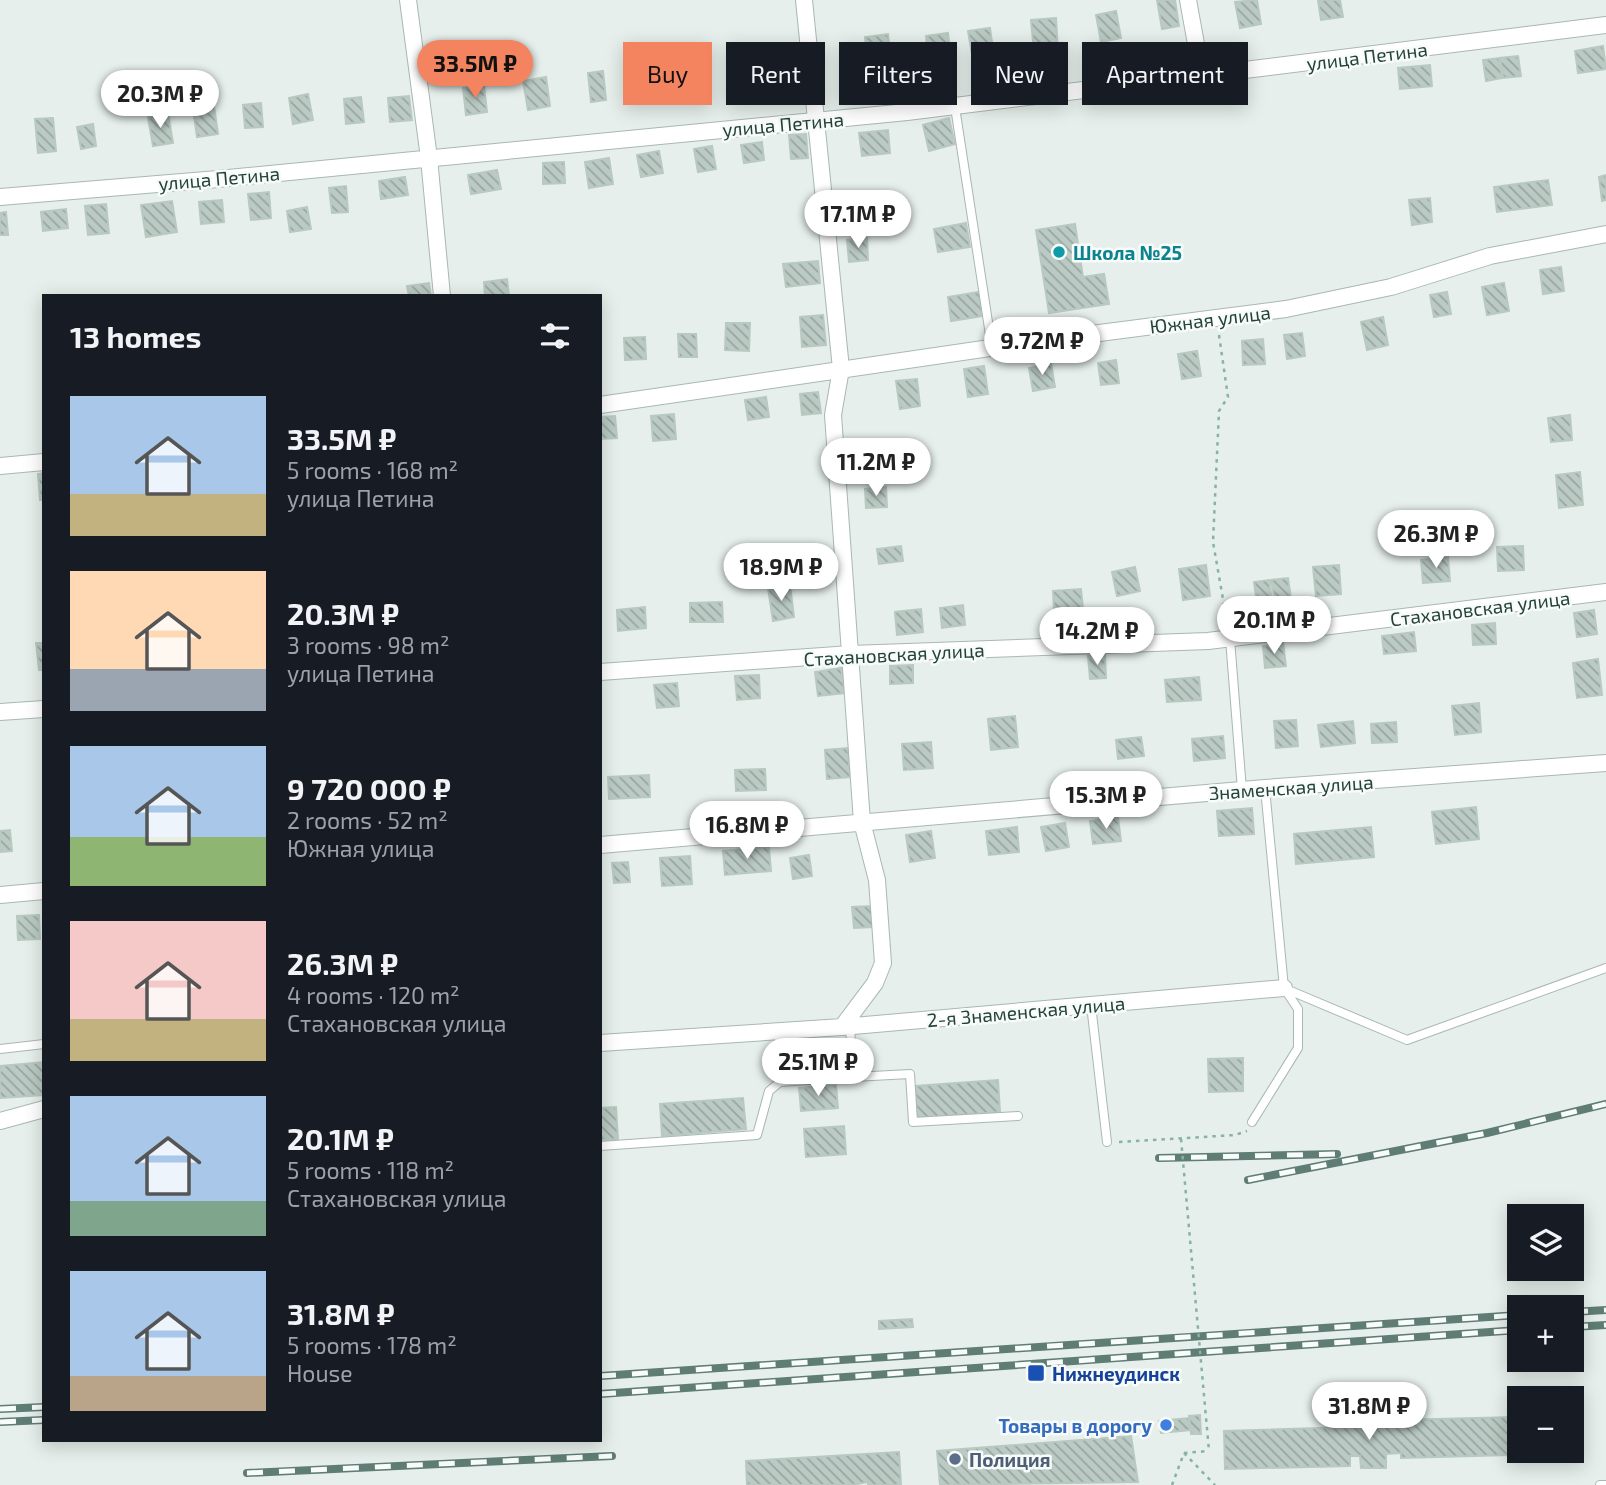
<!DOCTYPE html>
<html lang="en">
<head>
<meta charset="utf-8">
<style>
  body { margin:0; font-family:"Exo 2",sans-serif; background:#242831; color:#f1f3f6; height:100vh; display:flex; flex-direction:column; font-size:26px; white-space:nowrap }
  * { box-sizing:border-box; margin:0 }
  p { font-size:23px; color:#9ea1a6 }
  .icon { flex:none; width:38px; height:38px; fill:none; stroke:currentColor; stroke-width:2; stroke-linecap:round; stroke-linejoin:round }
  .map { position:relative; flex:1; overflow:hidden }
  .side { position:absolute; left:42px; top:294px; width:560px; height:1148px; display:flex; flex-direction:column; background:#171b24; border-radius:0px; box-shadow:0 4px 18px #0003 }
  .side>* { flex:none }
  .hud { position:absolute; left:623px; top:42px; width:665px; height:63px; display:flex; gap:14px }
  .controls { position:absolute; left:1507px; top:1204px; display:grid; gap:14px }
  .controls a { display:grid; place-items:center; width:77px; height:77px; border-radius:0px; background:#171b24; box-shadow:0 4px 18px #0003; font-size:35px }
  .price { position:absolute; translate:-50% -60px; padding:0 16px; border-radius:24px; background:#fff; color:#222; font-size:23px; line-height:46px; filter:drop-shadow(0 2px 4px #0008) }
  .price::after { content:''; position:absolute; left:50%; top:42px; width:21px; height:16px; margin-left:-10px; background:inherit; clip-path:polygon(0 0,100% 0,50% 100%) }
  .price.on { background:#f4845f; color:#111 }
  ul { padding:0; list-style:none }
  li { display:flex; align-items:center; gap:21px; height:175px; padding:0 28px }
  li span { display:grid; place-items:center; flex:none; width:196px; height:140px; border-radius:0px; color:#555 }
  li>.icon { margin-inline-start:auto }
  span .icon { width:84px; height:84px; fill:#fffc; stroke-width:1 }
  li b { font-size:30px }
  h2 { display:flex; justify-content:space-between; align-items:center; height:84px; padding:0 28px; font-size:30px }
  .tag { padding:0 24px; border-radius:0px; background:#171b24; box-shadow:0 4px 18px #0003; font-size:24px; line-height:63px }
  .tag.on { background:#f4845f; color:#111 }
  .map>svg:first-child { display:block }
  .building { fill:url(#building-back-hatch); stroke:#b8c9c2; stroke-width:2 }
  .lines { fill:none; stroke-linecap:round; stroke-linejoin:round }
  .service-casing { stroke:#a8b8b2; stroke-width:10 }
  .minor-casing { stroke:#a8b8b2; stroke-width:18 }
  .path { stroke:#86b3a5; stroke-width:2.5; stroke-dasharray:3.5 5; stroke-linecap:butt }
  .service { stroke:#fff; stroke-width:8 }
  .minor { stroke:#fff; stroke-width:16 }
  .rail-casing { stroke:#5f7d75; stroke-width:8 }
  .rail { stroke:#f7fbf9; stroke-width:5; stroke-dasharray:16; stroke-linecap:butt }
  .path-bridge { stroke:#86b3a5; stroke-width:2.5; stroke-dasharray:3.5 5; stroke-linecap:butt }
  .culture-dot { fill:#0f9aa8; stroke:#f7fbf9; stroke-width:2.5 }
  .transit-dot { fill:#1a4fb4; stroke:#f7fbf9; stroke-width:2.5 }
  .shop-dot { fill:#3f7fe0; stroke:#f7fbf9; stroke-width:2.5 }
  .service-dot { fill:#5c6f8a; stroke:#f7fbf9; stroke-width:2.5 }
  .labels { text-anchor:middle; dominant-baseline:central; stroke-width:5; stroke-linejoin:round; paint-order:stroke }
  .street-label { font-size:19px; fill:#24423a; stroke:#f7fbf9 }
  .culture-label { font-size:19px; font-weight:bold; fill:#0d838f; stroke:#f7fbf9; text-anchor:start }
  .transit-label { font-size:19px; font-weight:bold; fill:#164399; stroke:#f7fbf9; text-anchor:start }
  .shop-label { font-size:19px; font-weight:bold; fill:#366cbe; stroke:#f7fbf9; text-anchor:end }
  .service-label { font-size:19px; font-weight:bold; fill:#4e5e75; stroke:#f7fbf9; text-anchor:start }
</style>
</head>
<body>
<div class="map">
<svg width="1606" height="1485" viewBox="0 0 1606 1485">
  <defs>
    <pattern id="building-back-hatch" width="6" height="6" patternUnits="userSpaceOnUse" patternTransform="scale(1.75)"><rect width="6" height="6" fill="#bbcac4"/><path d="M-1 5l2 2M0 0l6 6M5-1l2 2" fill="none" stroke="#98a6a0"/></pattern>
  </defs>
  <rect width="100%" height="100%" fill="#e6efeb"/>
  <path class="building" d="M1157,0H1175L1179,26L1162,29Z
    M1257,0L1261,24L1240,28L1235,2Z
    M1318,0H1340L1343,17L1321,20Z
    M1116,11L1121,38L1101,42L1096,15Z
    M1056,18L1058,51L1034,53L1031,20Z
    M990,28L994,57L973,60L968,31Z
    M948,33L951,61L929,64L926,36Z
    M888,34L892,67L868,69L865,37Z
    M1603,46L1606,69L1578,73L1575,51Z
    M799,52L801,80L783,82L781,53Z
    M1518,56L1521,76L1503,78L1500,58Z
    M754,57L758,84L735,87L731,60Z
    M1499,58L1502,78L1486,81L1483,60Z
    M706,64L708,93L688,94L685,66Z
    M654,65L657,98L639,100L637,66Z
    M1430,65L1432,86L1400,89L1398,68Z
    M603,71L606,100L591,102L588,73Z
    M546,77L550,106L528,110L523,81Z
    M484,86L487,112L466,115L463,88Z
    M308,94L313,120L293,124L289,98Z
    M409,96L412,120L390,122L388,98Z
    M361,97L364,122L346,124L344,99Z
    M261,103L263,127L245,128L243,105Z
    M214,106L218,134L197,137L193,109Z
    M168,114L173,143L153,146L148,117Z
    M53,118L56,151L38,153L35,119Z
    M949,118L955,144L929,151L923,125Z
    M93,124L96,146L81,149L77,127Z
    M888,130L890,153L862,156L859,133Z
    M806,134L808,158L791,159L789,135Z
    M762,142L764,160L744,163L741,145Z
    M712,146L716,169L698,172L694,149Z
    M659,151L663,173L641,177L637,155Z
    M609,158L613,184L589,188L585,162Z
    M564,162L565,183L543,184V163Z
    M497,170L501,189L471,194L468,175Z
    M1606,175V200L1602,201L1599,177Z
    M405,177L408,195L381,199L379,181Z
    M1548,180L1552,205L1497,212L1494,187Z
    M346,186L348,212L332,213L329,188Z
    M269,192L271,218L251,220L248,194Z
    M1430,198L1432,222L1412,225L1409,200Z
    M222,200L224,222L201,224L199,202Z
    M172,201L177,232L146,237L141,205Z
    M106,204L109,233L88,235L85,206Z
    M307,207L311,229L290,232L287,211Z
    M66,209L68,228L43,231L41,212Z
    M6,212L8,235H0V213Z
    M966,223L970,247L938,252L934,229Z
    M1075,224L1083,277L1104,274L1109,304L1049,313L1036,230Z
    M867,238L868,260L849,262L847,240Z
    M818,261L820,283L786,287L783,264Z
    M1561,267L1564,291L1543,294L1540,270Z
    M507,279L509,296H485L484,282Z
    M429,283L431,296H409L407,286Z
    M1504,283L1509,311L1487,315L1482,287Z
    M979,292L983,316L951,321L948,297Z
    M1447,292L1451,314L1434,317L1430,295Z
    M823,315L826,345L802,347L800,317Z
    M1383,317L1388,345L1367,350L1361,322Z
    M726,323H750L749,351L725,350Z
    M1302,333L1305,356L1287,359L1284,335Z
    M678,334H696L697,357H679Z
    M645,337L646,359L625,360L624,338Z
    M1263,339L1265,364L1243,365L1242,341Z
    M1197,351L1201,376L1182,379L1178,354Z
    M1116,360L1119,383L1101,385L1098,363Z
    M1051,364L1055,387L1033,391L1029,368Z
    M984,366L988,394L968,397L964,369Z
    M917,379L920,406L900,409L896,381Z
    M818,392L821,413L802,415L800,394Z
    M766,397L769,417L748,420L745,400Z
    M674,414L676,439L653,441L651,416Z
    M1570,415L1572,440L1551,442L1548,418Z
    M615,416L617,438L600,439V417Z
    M1580,472L1583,505L1559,508L1556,475Z
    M44,473V500H40L38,474Z
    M886,487L887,507L866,508L865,489Z
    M901,546L903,561L879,564L877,549Z
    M1523,546L1524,570L1498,571L1497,547Z
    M1448,557L1450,581L1423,583L1421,560Z
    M1206,565L1210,596L1183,600L1179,569Z
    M1339,565L1341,594L1316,596L1313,567Z
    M1135,567L1140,591L1117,596L1112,572Z
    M1288,578L1291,599L1275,602L1271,580Z
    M1269,580L1272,601L1257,603L1254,582Z
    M790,585L794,617L773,621L768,588Z
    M1081,589L1083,609L1054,611L1053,591Z
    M722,602L723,622H690V603Z
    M963,605L965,625L942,628L940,608Z
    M645,607L646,628L618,631L617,610Z
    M921,609L923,632L897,635L895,612Z
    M1594,610L1597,634L1577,637L1574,613Z
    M1495,623L1496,644L1473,645L1472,625Z
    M1414,632L1416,651L1384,654L1382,636Z
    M36,643H44V670H39Z
    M1283,643L1286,666L1265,668L1263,646Z
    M1105,655L1106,678L1090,679L1088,656Z
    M1598,659L1602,695L1577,698L1573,663Z
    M913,665V683L890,684V666Z
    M841,668L845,693L818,696L815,672Z
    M759,675L760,698L737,700L735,676Z
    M1199,677L1201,700L1167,702L1165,680Z
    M677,683L679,706L657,708L654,685Z
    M1479,703L1481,732L1455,735L1452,706Z
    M1015,716L1018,747L991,750L988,719Z
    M1296,720L1298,746L1276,748L1274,721Z
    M1353,721L1355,743L1321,747L1318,725Z
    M1396,722L1397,742L1372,743L1371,724Z
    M1223,736L1225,758L1194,761L1192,739Z
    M1141,737L1144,756L1118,759L1116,740Z
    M931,742L933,768L904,770L902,744Z
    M848,748L850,777L827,779L825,750Z
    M765,769L766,790L736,791L735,770Z
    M649,775L650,797L609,799L608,777Z
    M1476,807L1479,839L1436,844L1432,812Z
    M1252,808L1254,834L1219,836L1217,811Z
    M1118,817L1121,841L1093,844L1090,821Z
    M1065,823L1069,847L1046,851L1041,827Z
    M1017,827L1019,852L989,855L986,831Z
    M1371,827L1374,857L1296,864L1294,834Z
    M10,830L12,851L0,852V831Z
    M931,831L935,858L910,862L906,835Z
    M769,847L771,871L725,875L723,851Z
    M809,855L812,876L793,879L790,858Z
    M690,856L692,884L662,886L660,858Z
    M628,862L630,882L614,883L612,863Z
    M872,906L873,927L854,928L852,907Z
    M39,915L40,939L18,940L17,916Z
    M1243,1058V1091L1209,1092L1208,1059Z
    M44,1062V1095L0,1098V1066Z
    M998,1080L1000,1112L917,1118L915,1086Z
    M836,1085L838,1108L801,1111L799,1088Z
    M743,1098L746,1129L662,1136L660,1104Z
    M616,1107L618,1139L600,1140V1108Z
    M844,1126L846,1154L806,1157L804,1129Z
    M912,1319L913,1327L879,1329V1321Z
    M1367,1413H1395V1420L1515,1417L1516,1436L1511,1437V1455L1401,1458V1453L1386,1454V1468H1361L1360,1456H1350V1466L1225,1469L1224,1431L1352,1427V1420L1367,1419Z
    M1200,1415L1201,1434H1191L1189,1416Z
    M1189,1418L1190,1430L1161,1433L1159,1421Z
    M1131,1436L1138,1482L940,1485L937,1451Z
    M899,1452L901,1485H868V1482L852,1485H747L746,1461Z"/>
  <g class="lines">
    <g class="service-casing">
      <path id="service" d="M955,107L992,348
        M1230,639L1242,790
        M1286,989L1407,1040L1606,968
        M1091,1005L1107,1142
        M0,1049L44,1044
        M853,1077L910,1074L913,1122L1018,1116
        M780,1082L853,1077L850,1027
        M1252,1122L1298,1048V1009L1284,988L1265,788
        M600,1146L757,1135L769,1091L780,1082L779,1031
        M1600,1485H1606"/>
    </g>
    <g class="minor-casing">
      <path id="minor" d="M408,0L429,158L442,296
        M804,0L841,369L833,415L862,822L877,880L883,963L875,983L842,1027
        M1188,0L1202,77
        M0,197L218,179L907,112L1606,25
        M600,405L1045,340L1286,309L1391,287L1490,256L1606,234
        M0,466L44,462
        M600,672L851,654L1208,641L1606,592
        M0,712L44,709
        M600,845L1265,788L1606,763
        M0,895L44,891
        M600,1043L842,1027L1284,988
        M0,1121L44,1109"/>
    </g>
    <path class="path" d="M1219,335L1228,397L1219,411L1213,542L1227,622
      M1119,1142L1235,1135L1247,1131
      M1184,1453L1215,1485
      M1184,1453L1209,1451
      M1172,1485L1184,1453"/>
    <use href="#service" class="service"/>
    <use href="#minor" class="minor"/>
    <g class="rail-casing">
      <path id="rail" d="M1159,1158L1337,1154
        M1248,1180L1487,1133L1606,1104
        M1572,1312L1606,1310
        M1572,1327L1606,1325
        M600,1376L1519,1315
        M600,1394L1519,1330
        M0,1409L44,1407
        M0,1422L44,1420
        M247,1473L612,1456"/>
    </g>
    <use href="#rail" class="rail"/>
    <path class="path-bridge" d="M1181,1139L1209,1451"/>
  </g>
  <circle class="culture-dot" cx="1059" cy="252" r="7"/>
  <rect class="transit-dot" x="1027" y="1364" width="18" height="18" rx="3.5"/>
  <circle class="shop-dot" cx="1166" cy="1425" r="7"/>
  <circle class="service-dot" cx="955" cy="1459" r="7"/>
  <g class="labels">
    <g class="street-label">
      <text transform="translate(1367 56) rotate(-7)">улица Петина</text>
      <text transform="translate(783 124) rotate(-5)">улица Петина</text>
      <text transform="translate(219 178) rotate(-5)">улица Петина</text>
      <text transform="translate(1210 319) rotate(-7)">Южная улица</text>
      <text transform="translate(1480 608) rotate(-7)">Стахановская улица</text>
      <text transform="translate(894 654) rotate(-3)">Стахановская улица</text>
      <text transform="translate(1291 787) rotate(-4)">Знаменская улица</text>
      <text transform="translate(1026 1011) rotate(-5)">2-я Знаменская улица</text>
    </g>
    <g class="culture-label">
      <text x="1073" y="252">Школа №25</text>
    </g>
    <g class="transit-label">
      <text x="1052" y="1373">Нижнеудинск</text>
    </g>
    <g class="shop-label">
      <text x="1152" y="1425">Товары в дорогу</text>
    </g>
    <g class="service-label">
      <text x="969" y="1459">Полиция</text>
    </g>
  </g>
</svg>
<div class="controls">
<a><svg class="icon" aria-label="layers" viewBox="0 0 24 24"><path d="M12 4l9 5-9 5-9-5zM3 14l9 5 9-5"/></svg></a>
<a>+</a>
<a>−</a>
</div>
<b class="price on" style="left:475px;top:100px">33.5M ₽</b>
<b class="price" style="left:160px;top:130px">20.3M ₽</b>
<b class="price" style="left:858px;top:250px">17.1M ₽</b>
<b class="price" style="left:1042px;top:377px">9.72M ₽</b>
<b class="price" style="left:876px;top:498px">11.2M ₽</b>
<b class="price" style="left:1436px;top:570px">26.3M ₽</b>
<b class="price" style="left:781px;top:603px">18.9M ₽</b>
<b class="price" style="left:1274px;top:656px">20.1M ₽</b>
<b class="price" style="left:1097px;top:667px">14.2M ₽</b>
<b class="price" style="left:1106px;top:831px">15.3M ₽</b>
<b class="price" style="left:747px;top:861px">16.8M ₽</b>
<b class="price" style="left:818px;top:1098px">25.1M ₽</b>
<b class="price" style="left:1369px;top:1442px">31.8M ₽</b>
<div class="hud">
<a class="tag on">Buy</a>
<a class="tag">Rent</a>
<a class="tag">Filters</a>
<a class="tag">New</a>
<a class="tag">Apartment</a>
</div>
<section class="side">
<h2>13 homes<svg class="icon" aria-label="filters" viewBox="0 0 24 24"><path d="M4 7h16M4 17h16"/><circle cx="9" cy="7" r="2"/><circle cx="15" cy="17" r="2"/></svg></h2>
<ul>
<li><span style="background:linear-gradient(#a9c7e8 70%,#c2b280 0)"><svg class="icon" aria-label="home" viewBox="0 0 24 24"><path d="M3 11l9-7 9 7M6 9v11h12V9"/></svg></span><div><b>33.5M ₽</b><p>5 rooms · 168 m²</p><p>улица Петина</p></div></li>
<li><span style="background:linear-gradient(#ffd9b3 70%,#9aa5b1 0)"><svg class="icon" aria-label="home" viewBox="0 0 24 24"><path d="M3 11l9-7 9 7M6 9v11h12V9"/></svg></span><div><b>20.3M ₽</b><p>3 rooms · 98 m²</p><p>улица Петина</p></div></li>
<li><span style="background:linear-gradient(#a9c7e8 65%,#8fb573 0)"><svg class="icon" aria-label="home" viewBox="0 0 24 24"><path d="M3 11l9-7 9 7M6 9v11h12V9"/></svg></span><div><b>9 720 000 ₽</b><p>2 rooms · 52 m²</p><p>Южная улица</p></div></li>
<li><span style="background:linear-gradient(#f6c9c9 70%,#c2b280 0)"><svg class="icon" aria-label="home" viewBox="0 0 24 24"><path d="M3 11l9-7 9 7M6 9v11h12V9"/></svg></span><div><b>26.3M ₽</b><p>4 rooms · 120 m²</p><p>Стахановская улица</p></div></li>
<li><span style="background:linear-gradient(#a9c7e8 75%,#7fa58c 0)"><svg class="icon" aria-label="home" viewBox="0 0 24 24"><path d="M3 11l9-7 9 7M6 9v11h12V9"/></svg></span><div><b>20.1M ₽</b><p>5 rooms · 118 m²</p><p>Стахановская улица</p></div></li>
<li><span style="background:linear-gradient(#a9c7e8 75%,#b9a48a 0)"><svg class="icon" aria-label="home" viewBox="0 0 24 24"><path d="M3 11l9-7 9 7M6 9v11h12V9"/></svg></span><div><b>31.8M ₽</b><p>5 rooms · 178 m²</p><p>House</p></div></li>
</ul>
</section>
</div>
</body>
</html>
